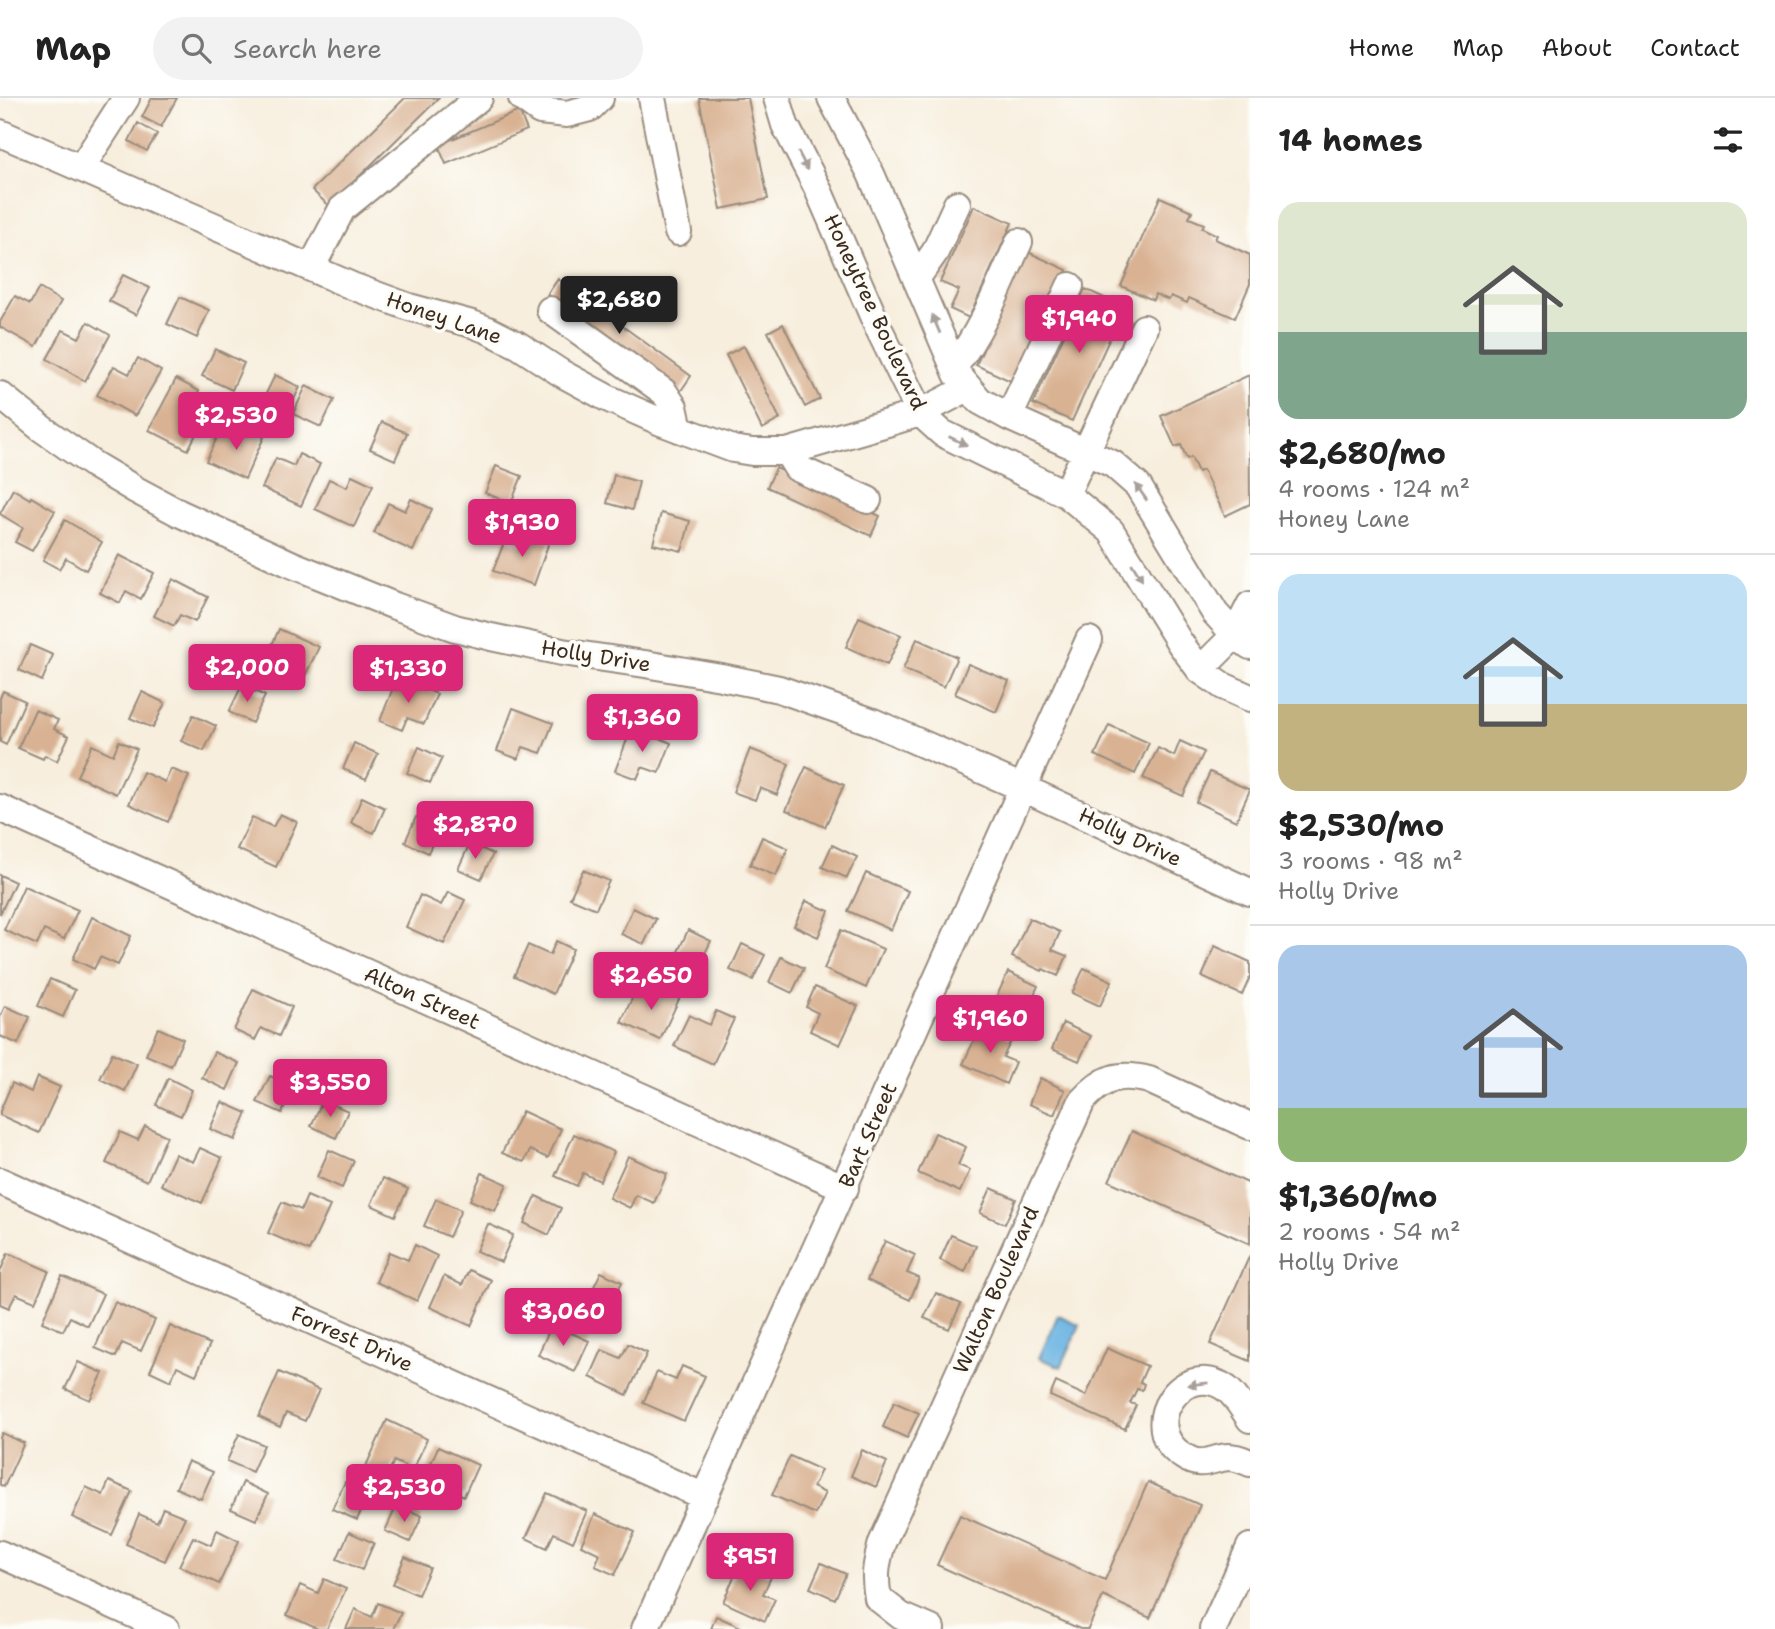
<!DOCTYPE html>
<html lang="en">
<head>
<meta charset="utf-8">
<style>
  body { margin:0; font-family:"Shantell Sans",sans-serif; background:#f2f2f2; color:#222; height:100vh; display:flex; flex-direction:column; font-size:26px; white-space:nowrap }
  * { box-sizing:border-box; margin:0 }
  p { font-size:23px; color:#767676 }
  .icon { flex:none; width:38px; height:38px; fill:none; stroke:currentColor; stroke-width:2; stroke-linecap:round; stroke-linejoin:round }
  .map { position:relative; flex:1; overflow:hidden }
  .side { display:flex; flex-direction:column; background:#fff; width:525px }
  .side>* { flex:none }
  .price { position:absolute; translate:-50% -60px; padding:0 16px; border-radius:7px; background:#db2777; color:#fff; font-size:23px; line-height:46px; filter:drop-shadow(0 2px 4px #0008) }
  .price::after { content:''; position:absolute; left:50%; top:42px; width:21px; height:16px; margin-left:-10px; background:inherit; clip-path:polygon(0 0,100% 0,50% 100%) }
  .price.current { background:#222; color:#fff }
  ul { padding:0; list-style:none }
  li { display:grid; align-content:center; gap:14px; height:371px; padding:0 28px }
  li+li { border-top:2px solid #e0e0e0 }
  li span { display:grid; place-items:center; height:217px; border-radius:21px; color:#555 }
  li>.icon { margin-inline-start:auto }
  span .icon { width:126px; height:126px; fill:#fffc; stroke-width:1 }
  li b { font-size:30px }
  h2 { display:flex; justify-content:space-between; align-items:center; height:84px; padding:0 28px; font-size:30px }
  header { display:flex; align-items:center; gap:42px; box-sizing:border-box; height:98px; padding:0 35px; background:#fff; border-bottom:2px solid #e0e0e0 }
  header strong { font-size:33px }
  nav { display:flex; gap:38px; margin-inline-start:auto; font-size:24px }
  .search { width:490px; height:63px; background:#f2f2f2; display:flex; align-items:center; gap:18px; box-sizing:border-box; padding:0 24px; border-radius:38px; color:#767676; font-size:26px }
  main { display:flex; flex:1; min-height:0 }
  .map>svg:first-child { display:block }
  .water { fill:#6ab4e2; stroke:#526f80; stroke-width:2 }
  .building { fill:#d9b293 }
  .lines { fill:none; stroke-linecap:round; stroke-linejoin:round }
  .minor-casing { stroke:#998c7e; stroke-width:30 }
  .minor { stroke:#fff; stroke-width:26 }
  .oneway { fill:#a79f9a }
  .labels { text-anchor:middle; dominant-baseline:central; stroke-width:7; stroke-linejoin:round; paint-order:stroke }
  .street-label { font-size:21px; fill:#3b2a1e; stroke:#fdfcf7 }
</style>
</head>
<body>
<header>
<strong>Map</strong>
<div class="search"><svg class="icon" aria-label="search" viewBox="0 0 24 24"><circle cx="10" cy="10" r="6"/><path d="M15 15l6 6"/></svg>Search here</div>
<nav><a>Home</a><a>Map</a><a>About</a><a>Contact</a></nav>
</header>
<main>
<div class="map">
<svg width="1250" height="1531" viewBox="0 0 1250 1531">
  <rect width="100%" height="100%" fill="#fdfcf7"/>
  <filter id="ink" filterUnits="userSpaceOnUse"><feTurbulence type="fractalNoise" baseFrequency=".0143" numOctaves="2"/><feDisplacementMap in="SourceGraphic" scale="14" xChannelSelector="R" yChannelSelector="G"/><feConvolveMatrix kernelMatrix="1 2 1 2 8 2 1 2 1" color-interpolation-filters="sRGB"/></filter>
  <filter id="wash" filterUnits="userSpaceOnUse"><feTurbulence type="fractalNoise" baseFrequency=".00686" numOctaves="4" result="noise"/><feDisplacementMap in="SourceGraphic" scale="28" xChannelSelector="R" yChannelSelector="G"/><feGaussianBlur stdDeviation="1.57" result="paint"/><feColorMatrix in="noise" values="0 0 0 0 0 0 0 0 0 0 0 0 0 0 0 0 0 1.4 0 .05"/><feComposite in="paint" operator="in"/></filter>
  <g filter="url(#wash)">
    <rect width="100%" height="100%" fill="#f7eedd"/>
    <path class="water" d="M1058,1217L1080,1227L1061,1269L1039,1260Z"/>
    <g id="blocks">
      <path class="building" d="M152,0H177L161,29L142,19Z
        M405,0H439L329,108L312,92Z
        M699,0H748L768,101L721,111Z
        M519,13L527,32L446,66L438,47Z
        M138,25L157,36L147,53L129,43Z
        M1160,99L1192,113L1189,120L1204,126L1202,130L1217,137L1215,141L1250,157V186L1235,220L1189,200L1187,205L1171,198L1169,202L1155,196L1153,202L1121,188Z
        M974,108L1012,125L969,220L950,211L959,192L940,184Z
        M1028,154L1067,172L1015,285L976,267Z
        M123,177L150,190L136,217L109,203Z
        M558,181L691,278L680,294L547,197Z
        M39,190L61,203L36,249L0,229V224L15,198L30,206Z
        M1085,191L1124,209L1072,323L1033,306Z
        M180,199L209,212L197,240L167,226Z
        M88,224L110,237L85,283L47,261L63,232L79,240Z
        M783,226L820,301L805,309L768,234Z
        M744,248L780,321L762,331L726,257Z
        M215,251L244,265L232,292L202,278Z
        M138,260L161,273L135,318L97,297L114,268L129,276Z
        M275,277L300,289L287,316L262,304Z
        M1249,277L1250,406L1225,418L1203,372L1198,374L1191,359L1187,361L1181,347L1175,349L1161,318Z
        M176,281L199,293L194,304L209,311L188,352L149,332Z
        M306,288L334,302L321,329L293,316Z
        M382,324L407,335L395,362L370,351Z
        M243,330L264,339L245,381L206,363L220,333L238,341Z
        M299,356L320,366L301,408L262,390L276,360L294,368Z
        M496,368L522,378L511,405L485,395Z
        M776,370L880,418L871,438L767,389Z
        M352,377L373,387L354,429L315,411L329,381L347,389Z
        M614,377L639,384L632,412L607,405Z
        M13,391L30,401L31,399L55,413L32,453L15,444L23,430L0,416Z
        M411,401L432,411L413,453L374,435L388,405L405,413Z
        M661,415L690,423L682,453L653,446Z
        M65,422L102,444L86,472L66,460L59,471L43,462Z
        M527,436L549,444L534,487L493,473L505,442L523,448Z
        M119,457L154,475L141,501L126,493L120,505L100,495Z
        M173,481L208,499L195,524L180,517L174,528L154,518Z
        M859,519L901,537L887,567L846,549Z
        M279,531L319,549L305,578L285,569L279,582L260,574Z
        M917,541L957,559L944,589L903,571Z
        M30,547L53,557L42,583L19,572Z
        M968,566L1009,583L996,614L955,596Z
        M397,580L437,596L424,626L407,620L402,632L380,623Z
        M242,587L265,598L252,625L229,614Z
        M3,593L25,603L6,647L0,644V600Z
        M142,594L165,605L153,630L130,620Z
        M513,610L553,625L541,655L523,649L518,661L497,653Z
        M35,612L58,622L54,631L69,638L57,663L45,657L43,661L18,650Z
        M193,617L216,628L204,653L181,643Z
        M1109,627L1149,645L1135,676L1095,657Z
        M632,629L671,645L659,675L642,669L637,681L615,673Z
        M119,643L137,651L116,696L77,678L92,647L113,657Z
        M1180,643L1204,654L1183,698L1143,680L1158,650L1174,658Z
        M354,645L378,656L366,681L343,671Z
        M419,649L442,660L430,685L407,675Z
        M750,651L789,666L777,697L760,690L755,702L733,694Z
        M806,669L844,687L825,729L786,712Z
        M171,671L189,678L168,724L129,706L143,674L165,684Z
        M1210,674L1250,692L1236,723L1196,704Z
        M362,699L385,710L374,735L351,725Z
        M280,716L297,724L276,769L237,751L252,719L273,729Z
        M416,719L440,729L428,755L405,744Z
        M762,739L788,750L776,778L750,767Z
        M470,745L493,756L481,781L458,771Z
        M832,747L857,759L847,780L822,769Z
        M583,772L609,783L596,811L570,800Z
        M866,775L908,793L891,832L848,813Z
        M0,777L15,784L0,816Z
        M24,788L78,812L64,841L44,832L37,847L4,832Z
        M448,794L465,802L444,846L406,829L420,797L441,807Z
        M806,803L829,813L818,839L794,828Z
        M633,810L656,821L644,846L621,836Z
        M92,819L131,838L118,867L100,859L94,871L73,861Z
        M1029,820L1060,834L1052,852L1067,858L1058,878L1043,871L1042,873L1012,859Z
        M688,832L711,843L699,868L676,858Z
        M841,832L883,851L866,890L824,871Z
        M556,843L573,851L553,896L514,878L528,847L550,857Z
        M742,846L765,857L753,882L730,872Z
        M1215,848L1250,864V879L1242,897L1202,879Z
        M781,859L804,870L792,895L769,884Z
        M1084,870L1112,883L1100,908L1072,895Z
        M1008,874L1038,888L1030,905L1042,911L1032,933L990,913Z
        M50,881L75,892L63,919L38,908Z
        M664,889L681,897L660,942L621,924L636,892L657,902Z
        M815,889L858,908L840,947L810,933L818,915L806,909Z
        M253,891L292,909L279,938L261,930L255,942L234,932Z
        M5,908L30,919L18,946L0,938V919Z
        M716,913L734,921L713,966L674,948L689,917L710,927Z
        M1063,925L1091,938L1079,963L1052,951Z
        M981,927L1012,941L1003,959L1015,964L1006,986L963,966Z
        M158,930L183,941L171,968L146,957Z
        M214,954L239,965L227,992L202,980Z
        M112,955L137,966L125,993L100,981Z
        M270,978L294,989L282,1015L257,1004Z
        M37,979L60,989L39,1035L0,1017V1013L12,985L31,994Z
        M168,980L192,992L181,1018L156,1007Z
        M1040,980L1065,992L1054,1017L1029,1006Z
        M323,1002L348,1013L336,1040L311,1028Z
        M222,1004L247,1015L235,1042L210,1031Z
        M522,1013L561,1031L548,1060L530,1052L524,1064L502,1055Z
        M145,1028L167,1038L147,1083L106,1065L120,1034L138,1042Z
        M1132,1033L1250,1086V1146L1109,1083Z
        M935,1035L966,1049L958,1067L970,1072L960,1094L918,1075Z
        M574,1036L614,1054L600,1083L583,1075L577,1088L555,1078Z
        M200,1050L222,1060L202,1105L161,1087L175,1056L193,1064Z
        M329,1052L354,1063L342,1090L317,1079Z
        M628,1058L667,1076L654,1105L636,1097L630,1110L609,1100Z
        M482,1075L507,1086L495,1113L470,1102Z
        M383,1080L408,1091L395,1118L371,1107Z
        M991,1090L1016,1101L1005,1126L980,1115Z
        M307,1098L330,1108L309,1153L268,1135L282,1104L301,1112Z
        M536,1098L561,1110L549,1137L524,1125Z
        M436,1101L461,1112L449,1139L424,1128Z
        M488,1126L513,1137L501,1164L476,1153Z
        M951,1137L976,1148L965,1174L940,1162Z
        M885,1143L915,1157L907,1175L919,1180L910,1202L867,1182Z
        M415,1147L437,1158L417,1203L376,1184L389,1154L408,1162Z
        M8,1155L49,1173L35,1204L16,1196L9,1210L0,1206V1174Z
        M1250,1157V1263L1210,1246Z
        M469,1172L491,1182L471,1228L430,1209L444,1178L462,1187Z
        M601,1174L622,1184L609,1211L588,1201Z
        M62,1178L103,1196L88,1228L70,1219L63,1233L42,1224Z
        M936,1195L961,1206L949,1231L924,1220Z
        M115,1204L155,1222L141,1253L122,1245L116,1259L95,1250Z
        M552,1226L589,1243L575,1274L538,1257Z
        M170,1228L210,1246L196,1277L177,1268L171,1283L150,1273Z
        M628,1246L647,1255L627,1297L590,1279L602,1252L621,1260Z
        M1107,1250L1147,1268L1140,1284L1144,1286L1142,1292L1137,1291L1130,1305L1136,1307L1125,1331L1050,1298L1056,1284L1086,1298Z
        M78,1264L103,1275L90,1302L65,1291Z
        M682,1268L705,1278L684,1323L643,1305L657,1274L676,1282Z
        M279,1274L319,1292L305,1323L286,1315L280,1329L259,1319Z
        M894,1304L919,1315L907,1340L883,1329Z
        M387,1322L427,1341L413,1372L394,1363L387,1377L366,1368Z
        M2,1335L24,1345L4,1389L0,1387V1340Z
        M239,1336L264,1347L252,1374L227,1363Z
        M438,1349L478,1367L464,1398L445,1389L439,1404L418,1394Z
        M862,1352L887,1364L876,1389L851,1378Z
        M790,1358L821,1372L813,1389L825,1395L815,1416L772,1397Z
        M188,1363L213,1374L201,1401L176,1390Z
        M109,1383L132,1393L112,1437L72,1419L86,1389L103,1397Z
        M243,1384L268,1396L256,1422L231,1411Z
        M345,1384L369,1395L357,1422L332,1411Z
        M1148,1384L1200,1407L1150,1520L1103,1498L1088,1531H1080L937,1467L960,1417L1105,1482Z
        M547,1395L587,1413L573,1444L554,1435L547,1450L526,1440Z
        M397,1407L422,1418L410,1444L385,1433Z
        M163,1410L185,1419L165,1463L126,1446L139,1416L157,1424Z
        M595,1416L635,1434L615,1477L595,1468L600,1456L581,1447Z
        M217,1432L239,1443L219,1486L179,1468L193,1439L211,1447Z
        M349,1434L374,1445L362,1472L337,1461Z
        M405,1459L430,1470L418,1497L393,1486Z
        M740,1465L771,1479L763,1496L775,1501L765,1523L723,1504Z
        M821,1465L846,1476L835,1501L810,1490Z
        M324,1481L346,1491L327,1531H318L287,1517L300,1487L318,1495Z
        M378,1505L401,1515L393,1531H346L355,1511L372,1519Z
        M716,1518L745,1531H711Z"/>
    </g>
  </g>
  <g filter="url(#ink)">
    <use href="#blocks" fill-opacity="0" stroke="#998c7e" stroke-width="2"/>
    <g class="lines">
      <g class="minor-casing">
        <path id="minor" d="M522,0L540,13L567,16L590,10L600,0
          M652,0L678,134
          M777,0L785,27L817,89L877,227L920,315L942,335L1066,396L1111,433L1180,545L1200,572L1223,588L1250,600
          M831,0L871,76L957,276L980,303L1009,319L1113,366L1138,388L1215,515L1235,537L1250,548
          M0,35L352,188L409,209L472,226L488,232L518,247L561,275L607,300L661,324L733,351L752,354H787L887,325L920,315L968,290
          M81,70L126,0
          M311,170L342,111L479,0
          M916,181L935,154L957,106
          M550,212L664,294L674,309L679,331
          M954,269C983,231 1000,186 1019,144
          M0,297L41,330L94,367L136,392L179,415L293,467L395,508L455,530L491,539L562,554L645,566L721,579L779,591L873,624L1023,690L1250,794
          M1009,319L1070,188
          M787,354L797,370L868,402
          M1066,396L1144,230
          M1200,572L1235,537L1250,507
          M0,710L845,1090
          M0,1083L705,1399
          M1250,1321C1243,1311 1236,1298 1227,1291C1183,1259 1136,1329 1183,1358C1202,1371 1211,1360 1229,1359C1237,1359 1243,1362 1250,1365
          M0,1456L166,1531
          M645,1531L1089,542
          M931,1531L901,1518L878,1500C874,1478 876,1467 882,1445L1082,1003C1103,980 1118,974 1149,982L1250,1028
          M1213,1531L1250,1449"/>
      </g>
      <use href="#minor" class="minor"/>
    </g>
    <defs><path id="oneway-solid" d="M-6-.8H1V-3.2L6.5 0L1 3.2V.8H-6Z" transform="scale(1.75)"/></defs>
    <g class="oneway">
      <use href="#oneway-solid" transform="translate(803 63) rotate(63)"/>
      <use href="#oneway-solid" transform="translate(936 226) rotate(-113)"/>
      <use href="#oneway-solid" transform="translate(958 343) rotate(26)"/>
      <use href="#oneway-solid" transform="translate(1141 394) rotate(-125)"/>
      <use href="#oneway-solid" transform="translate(1137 474) rotate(58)"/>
      <use href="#oneway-solid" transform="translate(1198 1286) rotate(174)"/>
    </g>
  </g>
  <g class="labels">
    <g class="street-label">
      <text transform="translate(875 214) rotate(65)">Honeytree Boulevard</text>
      <text transform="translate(444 220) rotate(19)">Honey Lane</text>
      <text transform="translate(596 558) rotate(9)">Holly Drive</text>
      <text transform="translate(1130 739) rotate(25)">Holly Drive</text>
      <text transform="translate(422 900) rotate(24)">Alton Street</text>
      <text transform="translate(868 1037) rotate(-66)">Bart Street</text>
      <text transform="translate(996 1192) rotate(-66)">Walton Boulevard</text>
      <text transform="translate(352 1241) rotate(24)">Forrest Drive</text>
    </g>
  </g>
</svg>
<b class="price current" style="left:619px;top:238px">$2,680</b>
<b class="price" style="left:1079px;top:257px">$1,940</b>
<b class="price" style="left:236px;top:354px">$2,530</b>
<b class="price" style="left:522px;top:461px">$1,930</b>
<b class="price" style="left:247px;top:606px">$2,000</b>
<b class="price" style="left:408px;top:607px">$1,330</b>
<b class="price" style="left:642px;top:656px">$1,360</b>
<b class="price" style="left:475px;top:763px">$2,870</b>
<b class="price" style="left:651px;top:914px">$2,650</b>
<b class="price" style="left:990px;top:957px">$1,960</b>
<b class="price" style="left:330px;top:1021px">$3,550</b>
<b class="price" style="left:563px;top:1250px">$3,060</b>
<b class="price" style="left:404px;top:1426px">$2,530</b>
<b class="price" style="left:750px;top:1495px">$951</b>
</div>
<section class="side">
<h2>14 homes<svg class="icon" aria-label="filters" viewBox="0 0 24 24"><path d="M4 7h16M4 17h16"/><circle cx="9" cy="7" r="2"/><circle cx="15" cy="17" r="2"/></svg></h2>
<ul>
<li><span style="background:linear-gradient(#dfe7d0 60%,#7fa58c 0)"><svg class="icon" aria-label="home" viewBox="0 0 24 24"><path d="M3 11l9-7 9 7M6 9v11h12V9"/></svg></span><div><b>$2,680/mo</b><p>4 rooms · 124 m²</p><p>Honey Lane</p></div></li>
<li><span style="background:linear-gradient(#bfe0f5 60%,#c2b280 0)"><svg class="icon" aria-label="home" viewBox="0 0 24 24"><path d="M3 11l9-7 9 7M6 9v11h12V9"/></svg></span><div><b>$2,530/mo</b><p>3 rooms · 98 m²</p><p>Holly Drive</p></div></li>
<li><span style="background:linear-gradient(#a9c7e8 75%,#8fb573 0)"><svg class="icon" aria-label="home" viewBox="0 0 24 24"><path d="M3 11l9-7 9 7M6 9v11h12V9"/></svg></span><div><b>$1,360/mo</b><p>2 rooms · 54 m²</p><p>Holly Drive</p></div></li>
</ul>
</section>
</main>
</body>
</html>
